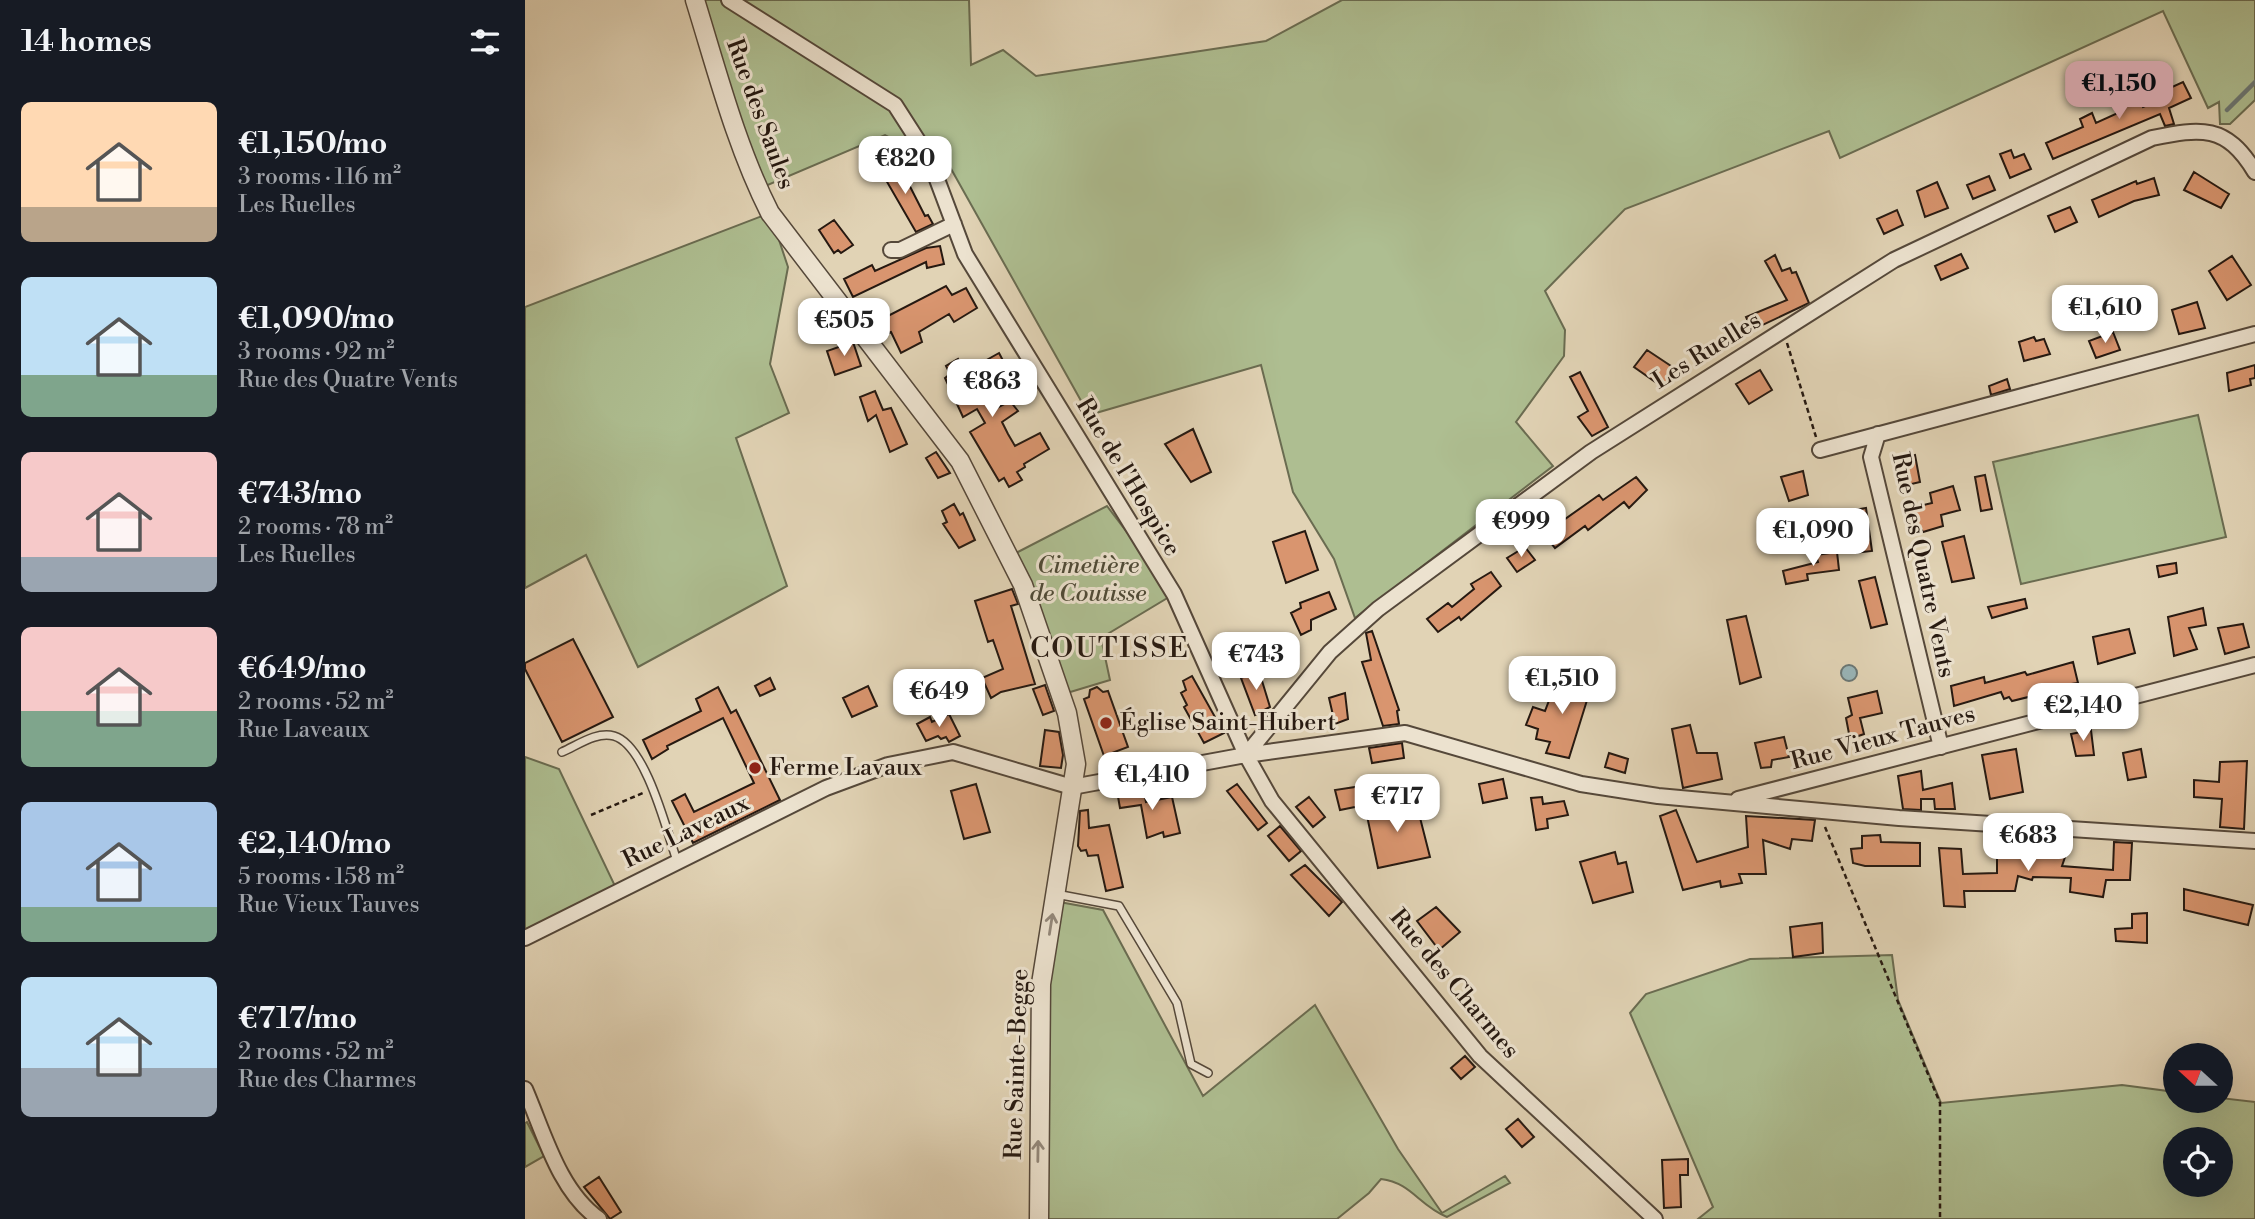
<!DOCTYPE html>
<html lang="en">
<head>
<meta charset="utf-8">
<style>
  body { margin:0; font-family:"Libre Bodoni",serif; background:#242831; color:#f1f3f6; height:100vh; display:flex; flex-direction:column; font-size:26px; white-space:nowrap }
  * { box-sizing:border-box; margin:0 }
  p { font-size:23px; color:#9ea1a6 }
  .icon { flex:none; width:38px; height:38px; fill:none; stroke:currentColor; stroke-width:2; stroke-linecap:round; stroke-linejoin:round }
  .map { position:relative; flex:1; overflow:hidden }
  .details { display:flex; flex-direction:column; background:#171b24; width:525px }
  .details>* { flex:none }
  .needle { width:46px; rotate:291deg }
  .fabs { position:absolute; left:1638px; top:1043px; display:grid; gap:14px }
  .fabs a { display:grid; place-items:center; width:70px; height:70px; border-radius:50%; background:#171b24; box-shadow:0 7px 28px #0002; font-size:35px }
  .price { position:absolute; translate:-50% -60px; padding:0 16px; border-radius:14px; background:#fff; color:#222; font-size:23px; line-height:46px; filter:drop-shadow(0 2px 4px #0008) }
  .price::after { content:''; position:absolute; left:50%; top:42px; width:21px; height:16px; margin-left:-10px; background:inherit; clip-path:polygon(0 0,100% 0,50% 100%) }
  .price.current { background:#c59692; color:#111 }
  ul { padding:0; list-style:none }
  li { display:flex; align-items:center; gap:21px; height:175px; padding:0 21px }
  li span { display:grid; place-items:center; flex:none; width:196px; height:140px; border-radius:10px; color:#555 }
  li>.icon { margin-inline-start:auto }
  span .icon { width:84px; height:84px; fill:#fffc; stroke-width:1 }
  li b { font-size:30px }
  h2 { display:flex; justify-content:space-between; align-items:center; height:84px; padding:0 21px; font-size:30px }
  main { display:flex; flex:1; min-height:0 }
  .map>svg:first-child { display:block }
  .green { fill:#aebe91; stroke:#6a6c51; stroke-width:2; fill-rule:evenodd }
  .water { fill:#98b5b8; stroke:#6a7775; stroke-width:2 }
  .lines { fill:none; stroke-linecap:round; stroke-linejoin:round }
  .stream { stroke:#6a7775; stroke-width:4.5 }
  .building { fill:#d9956f; stroke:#261911; stroke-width:2 }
  .service-casing { stroke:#55483a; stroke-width:10 }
  .minor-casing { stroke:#55483a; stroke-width:18 }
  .tertiary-casing { stroke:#55483a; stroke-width:21 }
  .path { stroke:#261911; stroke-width:2.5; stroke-dasharray:5 3.5; stroke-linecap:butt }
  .service { stroke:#ece2cf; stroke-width:7 }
  .minor { stroke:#ece2cf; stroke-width:14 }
  .tertiary { stroke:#ece2cf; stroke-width:18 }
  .oneway { stroke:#93887a }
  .poi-dot { fill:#8f2418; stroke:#ece2cf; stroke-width:2.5 }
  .labels { text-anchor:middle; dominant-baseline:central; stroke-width:6; stroke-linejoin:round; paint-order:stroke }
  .street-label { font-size:24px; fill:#261911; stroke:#ece2cf }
  .park-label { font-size:24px; font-style:italic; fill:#4f4b37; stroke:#ece2cf }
  .poi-label { font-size:24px; fill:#261911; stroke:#ece2cf; text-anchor:start }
  .quarter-label { font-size:28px; letter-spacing:2px; fill:#261911; stroke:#ece2cf }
</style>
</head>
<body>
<main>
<section class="details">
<h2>14 homes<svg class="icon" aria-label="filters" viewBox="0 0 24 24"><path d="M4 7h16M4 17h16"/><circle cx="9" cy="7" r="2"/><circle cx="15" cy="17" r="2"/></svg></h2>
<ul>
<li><span style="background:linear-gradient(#ffd9b3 75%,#b9a48a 0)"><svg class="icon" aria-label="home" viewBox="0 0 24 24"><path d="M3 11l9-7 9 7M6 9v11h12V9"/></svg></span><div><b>€1,150/mo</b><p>3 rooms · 116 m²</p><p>Les Ruelles</p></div></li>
<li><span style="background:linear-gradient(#bfe0f5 70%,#7fa58c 0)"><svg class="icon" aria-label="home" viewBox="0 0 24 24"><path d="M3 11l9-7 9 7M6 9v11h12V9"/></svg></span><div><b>€1,090/mo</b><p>3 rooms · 92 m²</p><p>Rue des Quatre Vents</p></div></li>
<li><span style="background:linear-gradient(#f6c9c9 75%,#9aa5b1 0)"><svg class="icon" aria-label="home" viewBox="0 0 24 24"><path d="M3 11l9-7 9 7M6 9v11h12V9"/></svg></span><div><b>€743/mo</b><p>2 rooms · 78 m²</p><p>Les Ruelles</p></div></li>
<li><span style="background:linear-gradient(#f6c9c9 60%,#7fa58c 0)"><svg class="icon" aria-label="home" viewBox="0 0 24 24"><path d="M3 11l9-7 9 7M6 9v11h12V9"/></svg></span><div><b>€649/mo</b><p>2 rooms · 52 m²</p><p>Rue Laveaux</p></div></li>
<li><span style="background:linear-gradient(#a9c7e8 75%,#7fa58c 0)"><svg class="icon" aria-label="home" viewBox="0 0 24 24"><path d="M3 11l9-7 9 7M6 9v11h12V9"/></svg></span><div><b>€2,140/mo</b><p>5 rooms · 158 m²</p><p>Rue Vieux Tauves</p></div></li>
<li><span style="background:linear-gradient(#bfe0f5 65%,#9aa5b1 0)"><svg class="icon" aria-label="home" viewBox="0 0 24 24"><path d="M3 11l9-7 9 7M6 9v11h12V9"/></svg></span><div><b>€717/mo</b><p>2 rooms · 52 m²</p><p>Rue des Charmes</p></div></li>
</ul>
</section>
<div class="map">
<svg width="1730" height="1219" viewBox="0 0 1730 1219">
  <rect width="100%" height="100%" fill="#e1d3b5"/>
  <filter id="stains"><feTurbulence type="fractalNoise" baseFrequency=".00286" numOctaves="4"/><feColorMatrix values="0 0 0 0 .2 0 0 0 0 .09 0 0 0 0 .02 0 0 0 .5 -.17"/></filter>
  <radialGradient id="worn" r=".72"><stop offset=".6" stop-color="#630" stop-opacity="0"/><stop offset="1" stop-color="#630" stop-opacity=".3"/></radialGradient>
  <path class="green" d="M175,0H197L286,53L204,0H444L446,65L478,50L511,76L741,41L817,0H1730V100L1705,124H1695L1694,102L1683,108L1638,11L1315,158L1304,131L1100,209L1020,291L1040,330L1039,356L991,422L1028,466L830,618L809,559L768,492L736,365L564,415L411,142L388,150L360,135L233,189Z
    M245,213L263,267L245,364L264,413L211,438L262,586L113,667L61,555L0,588V307Z
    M1673,415L1701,537L1496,584L1468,462Z
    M582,506L649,594L576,638L585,680L542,693L491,553Z
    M0,757L34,769L90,886L0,931Z
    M529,901L578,910L678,1096L790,1005L873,1149L917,1213L980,1176L985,1183L922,1217C893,1205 887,1183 856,1179L844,1193L812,1219H514L513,1159Z
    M1367,955L1373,1000L1416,1103L1597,1085L1650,1092V1101H1696V1098L1730,1102V1219H1173L1188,1207L1105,1013L1121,994L1225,959ZM1650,1139H1696V1185H1650Z
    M2,1122L19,1156L0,1167V1123Z"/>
  <path class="water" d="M1316 673a8 8 0 1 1 16 0a8 8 0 1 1-16 0Z"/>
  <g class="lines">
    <path class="stream" d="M1702,110L1730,82"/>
  </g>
  <path class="building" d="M1658,82L1666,98L1644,108L1649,124L1640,126L1635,114L1528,159L1521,143L1558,127L1555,119L1567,113L1571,123L1593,113L1591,106L1611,96L1618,107L1639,98L1636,92Z
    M1486,150L1489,158L1499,154L1506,169L1485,178L1475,154Z
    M371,159L400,216L403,215L408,224L391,232L354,168Z
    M1669,172L1704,194L1696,208L1659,190Z
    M1464,176L1470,190L1448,199L1442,185Z
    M1629,178L1634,195L1609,201L1574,217L1567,200L1611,181L1612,184Z
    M1412,182L1423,208L1400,217L1392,191Z
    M1545,207L1552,222L1530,232L1523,216Z
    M1372,210L1378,225L1359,234L1352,219Z
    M309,220L328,245L316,253L313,250L309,253L294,230Z
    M415,246L419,264L402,268L401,262L328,297L319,279L347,265L350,271L401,248Z
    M1436,254L1443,268L1416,280L1410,266Z
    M1250,255L1257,271L1265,268L1267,273L1271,272L1284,303L1227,330L1221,317L1262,300L1240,261Z
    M1707,256L1726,285L1702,300L1684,271Z
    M421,286L427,295L441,288L452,308L429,322L424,314L394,332L397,342L376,353L366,332L360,334L355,320Z
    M1672,302L1680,328L1654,334L1647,310Z
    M1588,332L1595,350L1571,358L1564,341Z
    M1509,337L1511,341L1519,339L1525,354L1499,361L1494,342Z
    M328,342L336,366L310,375L302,351Z
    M1122,350L1152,370L1139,388L1109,367Z
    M474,353L483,370L457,384L470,409L485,401L493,411L477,422L483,434L490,446L515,433L524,449L499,464L500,467L492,472L497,480L484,487L479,478L474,481L445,432L460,423L452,409L438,417L420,378L425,374L421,366L433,359L438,368L447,363L449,367Z
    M1730,365V378L1725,379L1726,385L1704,391L1702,373Z
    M1235,370L1247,390L1224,404L1211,384Z
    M1055,372L1083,427L1067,436L1053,417L1063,411L1045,377Z
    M1482,379L1485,389L1466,395L1464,386Z
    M350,391L358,410L366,408L382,444L365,452L351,415L343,421L335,397Z
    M668,429L686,472L666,482L640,444Z
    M411,452L425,473L413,478L401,458Z
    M1390,455L1395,482L1378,486L1373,460Z
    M1278,471L1283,495L1264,501L1256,477Z
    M1460,475L1467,509L1456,511L1450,477Z
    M1111,477L1122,490L1104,508L1099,502L1063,530L1060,526L1030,548L1019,534L1074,495L1078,500Z
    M1428,486L1435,510L1416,515L1418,526L1398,532L1396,529L1390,530L1386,508L1407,503L1405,493Z
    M429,504L435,515L438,513L450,540L434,548L418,524L422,522L417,511Z
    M1341,508L1347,551L1330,553L1324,511Z
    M780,531L793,570L761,583L748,542Z
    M1439,536L1449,578L1427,582L1417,542Z
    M1000,547L1010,560L992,572L982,558Z
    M1312,552L1314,570L1282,574L1283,580L1261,584L1258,571L1293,562L1291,555Z
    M1651,563L1652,573L1634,577L1632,566Z
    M966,572L976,586L936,620L934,617L913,632L902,619L923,603L927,607L949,589L946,584Z
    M1350,577L1362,624L1346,628L1334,581Z
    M487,589L493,604L486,606L510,684L476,692L466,698L457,678L478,669L468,640L463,642L450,601Z
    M804,592L811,609L786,620V630L776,635L766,613L776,608L775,603Z
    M1500,599L1502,608L1467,618L1463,607Z
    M1678,608L1681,625L1664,628L1672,649L1649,656L1643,617Z
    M1221,616L1236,677L1215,684L1202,620Z
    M1718,624L1724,647L1700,654L1693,628Z
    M1604,629L1610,653L1573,664L1568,637Z
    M847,631L874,710L872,711L874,724L858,726L837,662L846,660L841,633Z
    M48,639L88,717L37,742L0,669V663Z
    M1548,662L1553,683L1539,685L1540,688L1487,701L1484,697L1479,699L1476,692L1429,706L1426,686L1459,677L1460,683L1500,672L1502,675Z
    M734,671L745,707L730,715L716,678Z
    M1044,673L1068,681L1044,758L1021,753L1025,742L1011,739L1013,729L1001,725L1008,707L1020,711L1028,690L1038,694Z
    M667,676L699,733L679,743L659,707L662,705L656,693L661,690L658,681Z
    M245,678L250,689L235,696L230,686Z
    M520,685L529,711L518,715L508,689Z
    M343,686L352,706L327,717L318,698Z
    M193,687L206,713L211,710L255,800L168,843L147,801L160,794L169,812L229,783L198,718L142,746L143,749L127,759L118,740L176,711L171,699Z
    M572,687L578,692L583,691L603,747L579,756L559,699L564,697L565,690Z
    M1352,691L1357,713L1335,718L1339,734L1325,739L1321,718L1327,715L1323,698Z
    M820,693L823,719L810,724L804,698Z
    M424,714L435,736L424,742L421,737L416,739L413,736L401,741L392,724L405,717L407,722Z
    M1165,725L1172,753H1192L1197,779L1158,788L1147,729Z
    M520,730L534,732L538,755L536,768L515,766Z
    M1566,730L1569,755L1551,756L1546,734Z
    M1259,737L1264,757L1247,760L1246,767L1236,768L1230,743Z
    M877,743L879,758L847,763L844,748Z
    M1491,749L1498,792L1465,799L1457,755Z
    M1616,749L1621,777L1603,780L1598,753Z
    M1084,753L1103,759L1100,773L1080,767Z
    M1722,761L1719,829L1695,827L1697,799L1669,797V780L1694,782L1695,762Z
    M1396,771L1398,790L1427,783L1430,809H1410L1409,799H1396V810L1378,809L1373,776Z
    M978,779L982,798L958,803L954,784Z
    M451,784L465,832L439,839L426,791Z
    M712,784L742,823L733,830L702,791Z
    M618,786L621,802L647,797L655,833L639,837L638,832L622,838L616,805L595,808L592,791Z
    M837,786L840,805L815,810L810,790Z
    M784,797L800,817L788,827L771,807Z
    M1017,797L1018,804L1039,801L1043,815L1022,819L1023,828L1011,830L1006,798Z
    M890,798L905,857L853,868L841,811Z
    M563,810L564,828L584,825L598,887L581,891L573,855L563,856L561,850L556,851L553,846L555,811Z
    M1151,810L1172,862L1223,847L1221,816L1290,820L1287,841L1267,839L1265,849L1238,840L1241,874H1214L1217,883L1196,887L1195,881L1158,890L1135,816Z
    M755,826L776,851L764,861L743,836Z
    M1355,835L1356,842L1395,843V866H1340L1328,863L1326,849L1337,848V836Z
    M1589,842L1607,843L1605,880H1581L1578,897L1545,892L1546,878L1508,877L1507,880L1493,876L1490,891H1439L1440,907L1419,906L1414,848L1436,849L1438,874L1472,873V849L1540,857L1537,866L1588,870Z
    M1090,852L1093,864L1101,862L1108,892L1068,903L1055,862Z
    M780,865L817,902L804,916L766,875Z
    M1659,889L1728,905L1723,925L1659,910Z
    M911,907L935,932L914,950L892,921Z
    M1622,913V943L1591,941L1590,929L1607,928V914Z
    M1297,923L1298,953L1268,957L1265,927Z
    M940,1056L950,1067L936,1079L926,1068Z
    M993,1119L1009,1137L997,1147L981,1129Z
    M1163,1159V1175H1155L1156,1207L1139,1208L1137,1160Z
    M74,1177L96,1212L85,1219L59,1187Z"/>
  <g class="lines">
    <g class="service-casing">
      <path id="service" d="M37,752C53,745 72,731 89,736C121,745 142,832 152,861
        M531,894L594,906L652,1003L666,1064L683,1073"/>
    </g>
    <g class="minor-casing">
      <path id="minor" d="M204,0L370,105L404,158L440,254L649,594L721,755L747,801L955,1056L1130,1219
        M366,250H375L429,224
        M1353,434L1346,457L1416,747
        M1295,450L1730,334
        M721,755L805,652L853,609L1066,452L1369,260L1627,138C1676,128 1701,124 1730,172
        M1213,799L1730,665
        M0,938L301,788L363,765L428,752L547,787L721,755L880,733L1056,784L1133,796L1374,818L1730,841
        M0,1089C19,1133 34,1191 74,1219"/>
    </g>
    <g class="tertiary-casing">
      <path id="tertiary" d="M170,0C192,71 211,146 245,213L435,461L498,585L542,713L551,764L516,984L514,1219"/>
    </g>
    <path class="path" d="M1262,343L1291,437
      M66,815L118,793
      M1300,827L1415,1103V1219"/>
    <use href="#service" class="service"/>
    <use href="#minor" class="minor"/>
    <use href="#tertiary" class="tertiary"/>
  </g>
  <defs><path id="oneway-shaft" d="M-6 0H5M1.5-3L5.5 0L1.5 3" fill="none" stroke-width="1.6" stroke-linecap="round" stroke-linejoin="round" transform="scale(1.75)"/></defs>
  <g class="oneway">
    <use href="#oneway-shaft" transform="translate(526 924) rotate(-81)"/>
    <use href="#oneway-shaft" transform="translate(513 1151) rotate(-89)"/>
  </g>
  <g class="poi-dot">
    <circle cx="581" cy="723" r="7"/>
    <circle cx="230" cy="768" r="7"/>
  </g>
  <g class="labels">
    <g class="street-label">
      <text transform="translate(235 114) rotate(70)">Rue des Saules</text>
      <text transform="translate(1182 351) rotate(-32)">Les Ruelles</text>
      <text transform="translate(603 477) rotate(59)">Rue de l'Hospice</text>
      <text transform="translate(1398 565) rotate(78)">Rue des Quatre Vents</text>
      <text transform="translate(1358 738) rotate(-15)">Rue Vieux Tauves</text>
      <text transform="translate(161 832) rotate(-26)">Rue Laveaux</text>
      <text transform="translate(929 984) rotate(50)">Rue des Charmes</text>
      <text transform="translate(492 1064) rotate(-88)">Rue Sainte-Begge</text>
    </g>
    <g class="park-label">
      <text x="563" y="566">Cimetière<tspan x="563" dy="28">de Coutisse</tspan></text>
    </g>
    <g class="poi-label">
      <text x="595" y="723">Église Saint-Hubert</text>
      <text x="244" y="768">Ferme Lavaux</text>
    </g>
    <g class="quarter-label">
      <text x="585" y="648">COUTISSE</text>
    </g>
  </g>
  <rect width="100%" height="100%" filter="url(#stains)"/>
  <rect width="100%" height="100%" fill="url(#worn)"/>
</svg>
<div class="fabs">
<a><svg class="needle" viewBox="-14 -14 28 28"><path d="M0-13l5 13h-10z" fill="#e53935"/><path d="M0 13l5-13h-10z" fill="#9ea1a6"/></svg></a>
<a><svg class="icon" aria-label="locate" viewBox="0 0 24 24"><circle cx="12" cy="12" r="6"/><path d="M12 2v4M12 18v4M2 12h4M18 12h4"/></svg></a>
</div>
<b class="price current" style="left:1594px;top:121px">€1,150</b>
<b class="price" style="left:380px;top:196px">€820</b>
<b class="price" style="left:1580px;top:345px">€1,610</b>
<b class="price" style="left:319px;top:358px">€505</b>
<b class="price" style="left:467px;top:419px">€863</b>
<b class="price" style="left:996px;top:559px">€999</b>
<b class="price" style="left:1288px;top:568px">€1,090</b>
<b class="price" style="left:731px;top:692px">€743</b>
<b class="price" style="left:1037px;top:716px">€1,510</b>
<b class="price" style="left:414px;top:729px">€649</b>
<b class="price" style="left:1558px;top:743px">€2,140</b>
<b class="price" style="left:627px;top:812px">€1,410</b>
<b class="price" style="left:872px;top:834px">€717</b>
<b class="price" style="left:1503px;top:873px">€683</b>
</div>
</main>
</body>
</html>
